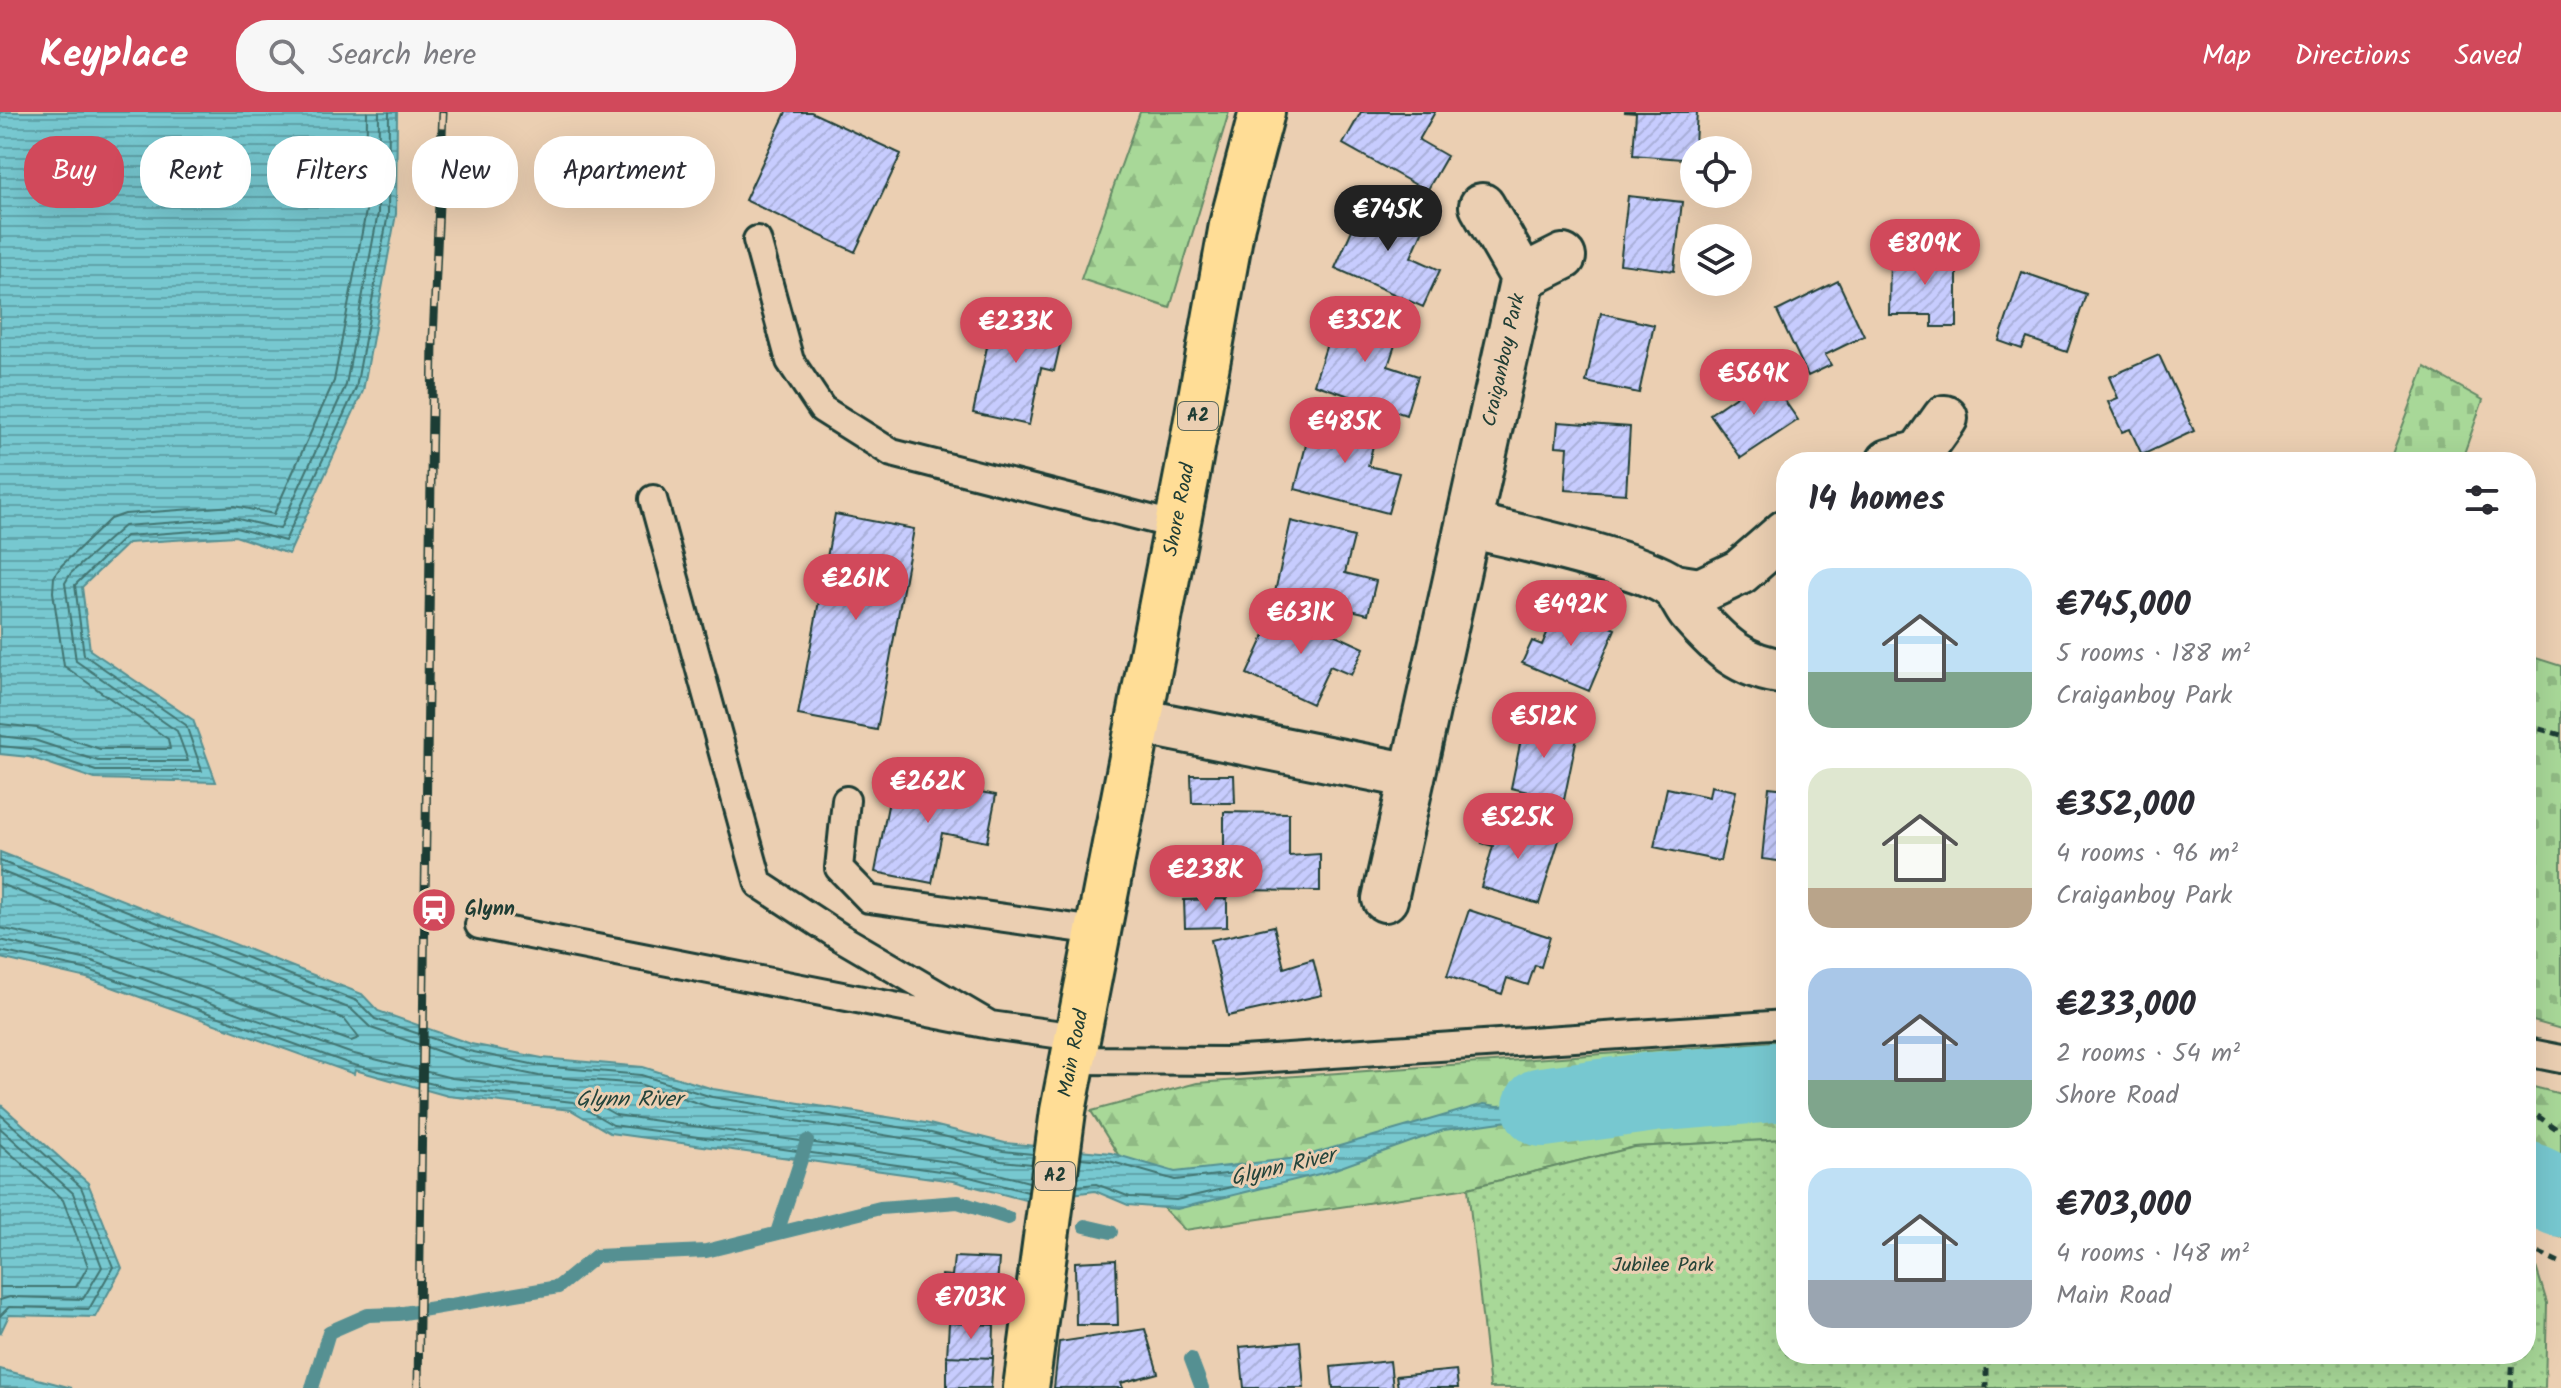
<!DOCTYPE html>
<html lang="en">
<head>
<meta charset="utf-8">
<style>
  body { margin:0; font-family:Kalam,sans-serif; background:#f7f7f7; color:#2b2b33; height:100vh; display:flex; flex-direction:column; font-size:30px; white-space:nowrap }
  * { box-sizing:border-box; margin:0 }
  p { font-size:26px; color:#7c7c81 }
  .icon { flex:none; width:44px; height:44px; fill:none; stroke:currentColor; stroke-width:2; stroke-linecap:round; stroke-linejoin:round }
  .map { position:relative; flex:1; overflow:hidden }
  .details { position:absolute; left:1776px; top:340px; width:760px; height:912px; display:flex; flex-direction:column; background:#fff; border-radius:32px; box-shadow:0 8px 32px #0002 }
  .details>* { flex:none }
  .top-card { position:absolute; left:24px; top:24px; width:760px; height:72px; display:flex; gap:16px }
  .tools { position:absolute; left:1680px; top:24px; display:grid; gap:16px }
  .tools a { display:grid; place-items:center; width:72px; height:72px; border-radius:50%; background:#fff; box-shadow:0 8px 32px #0002; font-size:40px }
  .price { position:absolute; translate:-50% -68px; padding:0 18px; border-radius:28px; background:#d1495b; color:#fff; font-size:26px; line-height:52px; filter:drop-shadow(0 2px 4px #0008) }
  .price::after { content:''; position:absolute; left:50%; top:48px; width:24px; height:18px; margin-left:-12px; background:inherit; clip-path:polygon(0 0,100% 0,50% 100%) }
  .price.active { background:#222; color:#fff }
  ul { padding:0; list-style:none }
  li { display:flex; align-items:center; gap:24px; height:200px; padding:0 32px }
  li span { display:grid; place-items:center; flex:none; width:224px; height:160px; border-radius:24px; color:#555 }
  li>.icon { margin-inline-start:auto }
  span .icon { width:96px; height:96px; fill:#fffc; stroke-width:1 }
  li b { font-size:34px }
  h2 { display:flex; justify-content:space-between; align-items:center; height:96px; padding:0 32px; font-size:34px }
  .tag { padding:0 28px; border-radius:32px; background:#fff; box-shadow:0 8px 32px #0002; font-size:28px; line-height:72px }
  .tag.active { background:#d1495b; color:#fff }
  header { display:flex; align-items:center; gap:48px; box-sizing:border-box; height:112px; padding:0 40px; background:#d1495b; color:#fff }
  header strong { font-size:38px }
  nav { display:flex; gap:44px; margin-inline-start:auto; font-size:28px }
  .search { width:560px; height:72px; background:#f7f7f7; display:flex; align-items:center; gap:20px; box-sizing:border-box; padding:0 28px; border-radius:32px; color:#7c7c81; font-size:30px }
  .map>svg:first-child { display:block }
  .forest { fill:url(#forest-firs); stroke:#648a66; stroke-width:2 }
  .cemetery { fill:url(#cemetery-stones); stroke:#648a66; stroke-width:2 }
  .park { fill:url(#park-dots); stroke:#648a66; stroke-width:2 }
  .water { fill:url(#water-rules); stroke:#549092; stroke-width:2 }
  .lines { fill:none; stroke-linecap:round; stroke-linejoin:round }
  .shore { stroke:#427572; stroke-width:2 }
  .stream { stroke:#549092; stroke-width:14 }
  .river { stroke:#77c8d0; stroke-width:80 }
  .building { fill:url(#building-hatch); stroke:#1f3d34; stroke-width:2 }
  .service-casing { stroke:#1f3d34; stroke-width:32 }
  .minor-casing { stroke:#1f3d34; stroke-width:50 }
  .primary-casing { stroke:#1f3d34; stroke-width:50 }
  .path { stroke:#1f3d34; stroke-width:5; stroke-dasharray:8 6; stroke-linecap:butt }
  .service { stroke:#ebcfb2; stroke-width:26 }
  .minor { stroke:#ebcfb2; stroke-width:44 }
  .primary { stroke:#ffdd96; stroke-width:44 }
  .rail-casing { stroke:#1f3d34; stroke-width:9 }
  .rail { stroke:#ebcfb2; stroke-width:6; stroke-dasharray:18; stroke-linecap:butt }
  .labels { text-anchor:middle; dominant-baseline:central; stroke-width:6; stroke-linejoin:round; paint-order:stroke }
  .shield { fill:#ebcfb2; stroke:#5c695a; stroke-width:2 }
  .shield-label { font-size:18px; font-weight:bold; fill:#1f3d34 }
  .street-label { font-size:20px; fill:#1f3d34; stroke:#ebcfb2 }
  .poi-label { font-size:20px; font-weight:bold; fill:#1f3d34; stroke:#ebcfb2; text-anchor:start }
  .park-label { font-size:20px; fill:#264539; stroke:#ebcfb2 }
  .water-label { font-size:22px; font-style:italic; fill:#23443c; stroke:#ebcfb2 }
</style>
</head>
<body>
<header>
<strong>Keyplace</strong>
<div class="search"><svg class="icon" aria-label="search" viewBox="0 0 24 24"><circle cx="10" cy="10" r="6"/><path d="M15 15l6 6"/></svg>Search here</div>
<nav><a>Map</a><a>Directions</a><a>Saved</a></nav>
</header>
<div class="map">
<svg width="2561" height="1276" viewBox="0 0 2561 1276">
  <defs>
    <pattern id="forest-firs" width="22" height="20" patternUnits="userSpaceOnUse" patternTransform="scale(2)"><rect width="22" height="20" fill="#a8d898"/><path d="M5 1l3.5 6h-7zM16 11l3.5 6h-7z" fill="#90ba84"/></pattern>
    <pattern id="cemetery-stones" width="16" height="16" patternUnits="userSpaceOnUse" patternTransform="scale(2)"><rect width="16" height="16" fill="#a8d898"/><path d="M2 7V4a2 2 0 0 1 4 0v3zM10 15v-3a2 2 0 0 1 4 0v3z" fill="#90ba84"/></pattern>
    <pattern id="park-dots" width="8" height="8" patternUnits="userSpaceOnUse" patternTransform="scale(2)"><rect width="8" height="8" fill="#a8d898"/><path d="M2 2h.1M6 6h.1" fill="none" stroke="#90ba84" stroke-width="1.8" stroke-linecap="round"/></pattern>
    <pattern id="water-rules" width="6" height="5" patternUnits="userSpaceOnUse" patternTransform="scale(2)"><rect width="6" height="5" fill="#77c8d0"/><path d="M0 2.5h6" fill="none" stroke="#61a4aa"/></pattern>
    <pattern id="building-hatch" width="6" height="6" patternUnits="userSpaceOnUse" patternTransform="scale(2)"><rect width="6" height="6" fill="#c7ccfe"/><path d="M-1 1l2-2M0 6l6-6M5 7l2-2" fill="none" stroke="#aab0da"/></pattern>
  </defs>
  <rect width="100%" height="100%" fill="#ebcfb2"/>
  <filter id="ink" filterUnits="userSpaceOnUse"><feTurbulence type="fractalNoise" baseFrequency=".0125" numOctaves="2"/><feDisplacementMap in="SourceGraphic" scale="16" xChannelSelector="R" yChannelSelector="G"/><feConvolveMatrix kernelMatrix="1 2 1 2 8 2 1 2 1" color-interpolation-filters="sRGB"/></filter>
  <g filter="url(#ink)">
    <path class="forest" d="M1140,0H1229L1170,196L1081,167Z
      M1786,929V1027L1635,1035L1468,1076L1185,1118L1132,1065L1091,999L1197,971Z
      M2526,973L2561,982V1125L2526,1110Z"/>
    <path class="cemetery" d="M2425,255L2483,288L2461,350H2389Z
      M2526,543L2561,554V917L2526,907Z"/>
    <path class="park" d="M1786,1027V1242H2526V1122L2547,1191L2545,1276H1490L1468,1076L1635,1035Z"/>
    <path class="water" d="M0,0H397L396,102L363,279L289,442L235,424L128,431L82,475L90,538L193,608L216,670L95,667L29,645L0,642Z
      M0,740L362,882L378,899L471,932L542,946L643,955L713,977L925,1011L1005,1031L1111,1041L1175,1060L1298,1046L1484,992L1498,994L1653,980L1573,1000L1444,1018L1327,1060L1177,1097L1128,1093L1095,1079L1025,1088L953,1069L610,1021L571,998L448,984L355,958L354,962L87,866L0,846Z
      M0,992L88,1071L122,1156L95,1205L9,1203L0,1222Z
      M0,1257L72,1276H0Z"/>
    <g class="lines">
      <path class="shore" d="M0,612L37,616L100,637H170L168,627L64,554L53,480L54,465L61,454L110,407L125,402L234,394L274,402L334,269L366,99L367,0
        M0,624L34,628L98,649H188L177,619L76,549L65,471L71,461L124,414L234,406L280,417L346,273L378,101L379,0
        M0,634L31,637L96,659H202L186,613L84,543L75,473L126,424L236,416L285,429L356,276L388,102L389,0
        M0,749L357,889L375,907L469,939L541,954L641,963L712,985L923,1019L1003,1039L1033,1042
        M0,759L351,897L371,916L467,949L539,964L639,972L710,995L921,1029L1001,1049L1032,1052
        M0,772L344,907L359,926L351,929L95,837L0,816
        M0,828L92,849L350,941L452,966L575,980L616,1003L956,1051L1029,1070
        M0,839L89,858L350,952L450,976L573,990L613,1013L954,1061L1028,1080
        M0,1002L81,1075L113,1155L89,1197L9,1195L0,1204
        M0,1016L73,1081L102,1155L83,1187L10,1185L0,1188
        M0,1032L63,1088L88,1154L76,1175H0
        M1077,1074L1096,1072L1130,1085L1176,1088L1278,1064L1281,1060L1277,1056L1175,1068L1109,1049L1081,1046"/>
      <path class="stream" d="M1085,1114L1111,1120
        M777,1121L807,1029
        M1191,1247L1202,1276
        M312,1276L329,1220L368,1203L398,1202L558,1175L596,1144L706,1139L880,1096L958,1090L1008,1106"/>
      <path class="river" d="M1543,995L1653,980L1786,969
        M2526,1069L2561,1085"/>
    </g>
    <path class="building" d="M786,0H811L901,42L855,140L745,88Z
      M1361,0H1435L1419,28L1447,44L1427,79L1343,32Z
      M1697,0L1694,48L1633,43L1636,1L1624,0Z
      M1367,84L1426,111L1411,145L1440,158L1423,195L1335,156Z
      M1628,84L1682,90L1674,159L1620,152Z
      M1890,142H1957V215H1932V203H1889Z
      M2022,160L2086,182L2067,240L2027,226L2022,237L1999,229Z
      M1838,169L1864,224L1825,243L1831,253L1808,264L1777,199Z
      M995,197L1065,212L1054,259L1041,256L1029,313L973,301Z
      M1338,198L1400,218L1388,254L1418,264L1406,303L1314,272Z
      M1601,201L1654,213L1639,281L1586,270Z
      M2159,243L2194,319L2142,343L2130,317L2122,320L2108,290L2118,286L2109,265Z
      M1767,263L1798,308L1741,346L1710,302Z
      M1314,301L1377,317L1368,354L1399,361L1388,401L1295,377Z
      M1558,310L1630,315L1626,382L1565,378L1568,335L1556,334Z
      M835,402L914,417L877,618L798,603Z
      M1291,409L1354,425L1345,461L1376,469L1368,502L1275,480Z
      M1559,493L1615,517L1589,579L1522,551L1532,529L1542,533Z
      M1277,496L1364,536L1351,563L1330,554L1312,592L1247,562Z
      M1525,608L1578,620L1564,688L1511,676Z
      M894,663L996,683L987,730L942,721L932,771L875,760Z
      M1191,663H1234L1235,691H1192Z
      M1711,674L1736,679L1720,749L1654,735L1667,676L1709,685Z
      M1769,675L1786,677V750L1762,747Z
      M1224,700L1289,701V744L1320,742V779L1224,778Z
      M1489,707L1559,728L1539,792L1481,775L1493,734L1482,731Z
      M1227,787V815L1185,816L1184,788Z
      M1469,798L1550,825L1541,855L1535,853L1528,873L1507,866L1502,882L1447,864Z
      M1274,814L1284,856L1313,847L1322,883L1228,904L1211,828Z
      M954,1145L999,1147L994,1213L949,1211V1202H939L942,1163L952,1164Z
      M1116,1148L1118,1213H1076L1075,1150Z
      M949,1211L994,1213L993,1246L947,1244Z
      M1145,1217L1158,1261L1121,1271L1123,1276H1054L1059,1230Z
      M1300,1229L1304,1276H1244L1240,1235Z
      M947,1244L993,1246L991,1276H947Z
      M1390,1249L1393,1276H1333L1331,1255Z
      M1456,1258L1458,1276H1398L1396,1264Z"/>
    <g class="lines">
      <g class="service-casing">
        <path id="service" d="M757,128L790,249L822,297L892,341L1178,414
          M653,387L759,772L840,825L990,913
          M846,688L839,756L869,787L1097,819
          M479,813L990,913L1077,925
          M2526,940L2561,947
          M1074,948L1227,949L1786,912"/>
      </g>
      <g class="minor-casing">
        <g id="minor">
          <path d="M1523,165L1563,145"/>
          <path d="M1889,350L1920,341L1945,306"/>
          <path d="M1470,413C1511,424 1648,452 1674,476C1681,482 1685,494 1691,501C1720,534 1741,555 1786,560"/>
          <path d="M1674,475L1700,479L1740,460L1786,420"/>
          <path d="M1139,609L1412,664"/>
          <path id="s1" d="M1385,787L1523,165L1482,94"/>
        </g>
      </g>
      <g class="primary-casing">
        <g id="primary">
          <path id="s2" d="M1026,1276L1063,999L1187,363L1232,113L1262,0"/>
        </g>
      </g>
      <path class="path" d="M2526,613L2561,623
        M2526,996L2561,1020
        M2526,1135L2561,1151
        M1986,1242V1276
        M2511,1276L2513,1242"/>
      <use href="#service" class="service"/>
      <use href="#minor" class="minor"/>
      <use href="#primary" class="primary"/>
      <g class="rail-casing">
        <path id="rail" d="M418,1276L433,228L443,0"/>
      </g>
      <use href="#rail" class="rail"/>
    </g>
  </g>
  <defs>
    <g id="station-disc" transform="scale(2.3)"><circle r="9.5" fill="#d1495b" stroke="#ebcfb2"/><path d="M-3-6H3Q5-6 5-4V2Q5 4 3 4L4.5 6H3L1.5 4h-3L-3 6H-4.5L-3 4Q-5 4-5 2V-4Q-5-6-3-6ZM-3.5-4v3h7v-3ZM-3.5 1v1.5H-2V1ZM2 1v1.5H3.5V1Z" fill="#fff"/></g>
  </defs>
  <g fill-rule="evenodd">
    <use href="#station-disc" x="434" y="798"/>
  </g>
  <g class="labels">
    <g class="shield">
      <rect x="1178" y="290" width="40" height="28" rx="6"/>
      <rect x="1035" y="1050" width="40" height="28" rx="6"/>
    </g>
    <g class="shield-label">
      <text x="1198" y="304">A2</text>
      <text x="1055" y="1064">A2</text>
    </g>
    <g class="street-label">
      <text stroke="none"><textPath href="#s1" startOffset="552">Craiganboy Park</textPath></text>
      <text stroke="none"><textPath href="#s2" startOffset="892">Shore Road</textPath></text>
      <text stroke="none"><textPath href="#s2" startOffset="338">Main Road</textPath></text>
    </g>
    <g class="poi-label">
      <text x="465" y="798">Glynn</text>
    </g>
    <g class="park-label">
      <text x="1663" y="1154">Jubilee Park</text>
    </g>
    <g class="water-label">
      <text x="629" y="988">Glynn River</text>
      <text transform="translate(1283 1056) rotate(-13)">Glynn River</text>
    </g>
  </g>
</svg>
<div class="tools">
<a><svg class="icon" aria-label="locate" viewBox="0 0 24 24"><circle cx="12" cy="12" r="6"/><path d="M12 2v4M12 18v4M2 12h4M18 12h4"/></svg></a>
<a><svg class="icon" aria-label="layers" viewBox="0 0 24 24"><path d="M12 4l9 5-9 5-9-5zM3 14l9 5 9-5"/></svg></a>
</div>
<b class="price active" style="left:1388px;top:141px">€745K</b>
<b class="price" style="left:1925px;top:175px">€809K</b>
<b class="price" style="left:1365px;top:252px">€352K</b>
<b class="price" style="left:1016px;top:253px">€233K</b>
<b class="price" style="left:1754px;top:305px">€569K</b>
<b class="price" style="left:1345px;top:353px">€485K</b>
<b class="price" style="left:856px;top:510px">€261K</b>
<b class="price" style="left:1571px;top:536px">€492K</b>
<b class="price" style="left:1301px;top:544px">€631K</b>
<b class="price" style="left:1544px;top:648px">€512K</b>
<b class="price" style="left:928px;top:713px">€262K</b>
<b class="price" style="left:1518px;top:749px">€525K</b>
<b class="price" style="left:1206px;top:801px">€238K</b>
<b class="price" style="left:971px;top:1229px">€703K</b>
<div class="top-card">
<a class="tag active">Buy</a>
<a class="tag">Rent</a>
<a class="tag">Filters</a>
<a class="tag">New</a>
<a class="tag">Apartment</a>
</div>
<section class="details">
<h2>14 homes<svg class="icon" aria-label="filters" viewBox="0 0 24 24"><path d="M4 7h16M4 17h16"/><circle cx="9" cy="7" r="2"/><circle cx="15" cy="17" r="2"/></svg></h2>
<ul>
<li><span style="background:linear-gradient(#bfe0f5 65%,#7fa58c 0)"><svg class="icon" aria-label="home" viewBox="0 0 24 24"><path d="M3 11l9-7 9 7M6 9v11h12V9"/></svg></span><div><b>€745,000</b><p>5 rooms · 188 m²</p><p>Craiganboy Park</p></div></li>
<li><span style="background:linear-gradient(#dfe7d0 75%,#b9a48a 0)"><svg class="icon" aria-label="home" viewBox="0 0 24 24"><path d="M3 11l9-7 9 7M6 9v11h12V9"/></svg></span><div><b>€352,000</b><p>4 rooms · 96 m²</p><p>Craiganboy Park</p></div></li>
<li><span style="background:linear-gradient(#a9c7e8 70%,#7fa58c 0)"><svg class="icon" aria-label="home" viewBox="0 0 24 24"><path d="M3 11l9-7 9 7M6 9v11h12V9"/></svg></span><div><b>€233,000</b><p>2 rooms · 54 m²</p><p>Shore Road</p></div></li>
<li><span style="background:linear-gradient(#bfe0f5 70%,#9aa5b1 0)"><svg class="icon" aria-label="home" viewBox="0 0 24 24"><path d="M3 11l9-7 9 7M6 9v11h12V9"/></svg></span><div><b>€703,000</b><p>4 rooms · 148 m²</p><p>Main Road</p></div></li>
</ul>
</section>
</div>
</body>
</html>
